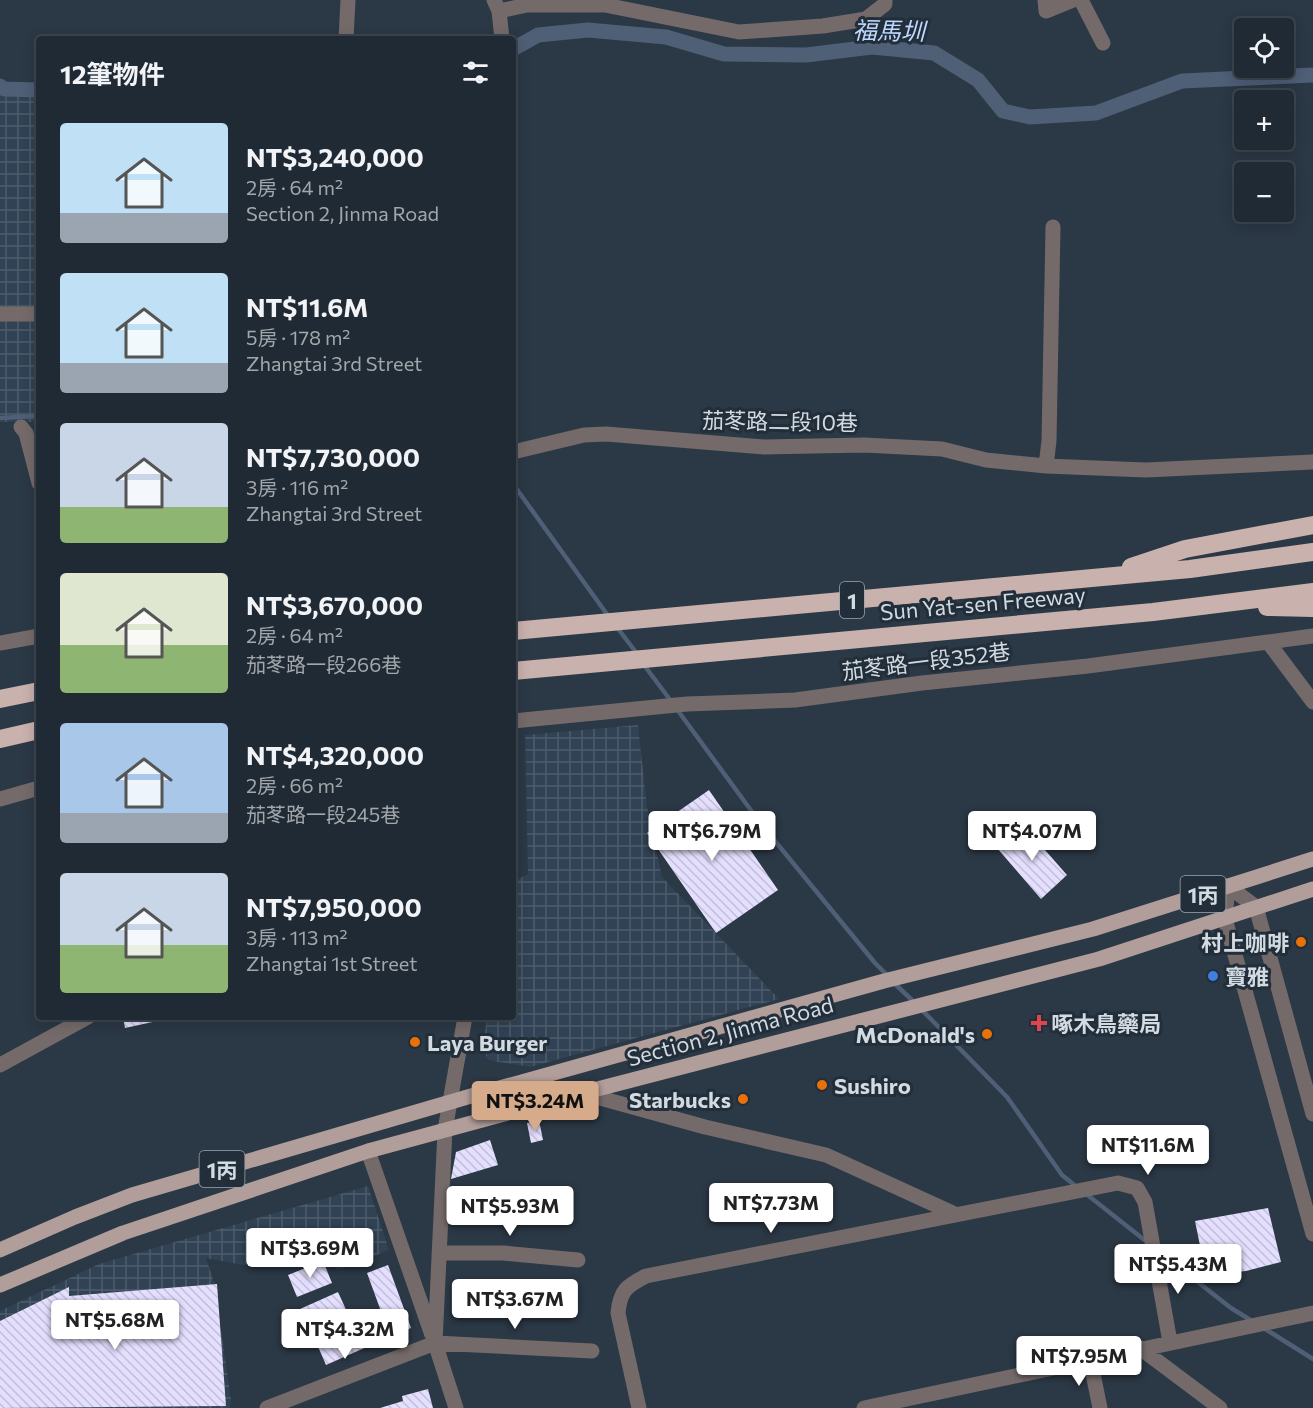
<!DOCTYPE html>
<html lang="zh-TW">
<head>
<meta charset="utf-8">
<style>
  body { margin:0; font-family:Commissioner,"Noto Sans TC",sans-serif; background:#28323c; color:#f1f3f6; height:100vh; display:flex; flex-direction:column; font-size:22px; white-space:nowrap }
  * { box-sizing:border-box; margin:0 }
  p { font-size:20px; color:#a2a7ac }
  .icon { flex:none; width:33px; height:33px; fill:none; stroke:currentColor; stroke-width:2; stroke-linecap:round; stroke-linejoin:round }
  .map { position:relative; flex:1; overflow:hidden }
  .drawer { position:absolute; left:36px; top:36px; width:480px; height:984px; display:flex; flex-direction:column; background:#202a34; border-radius:6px; box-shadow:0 3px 15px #0003,0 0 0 2px #3d464f }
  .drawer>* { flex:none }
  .fabs { position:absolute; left:1234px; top:18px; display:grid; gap:12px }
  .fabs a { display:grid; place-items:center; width:60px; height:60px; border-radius:6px; background:#202a34; box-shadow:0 3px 15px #0003,0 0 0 2px #3d464f; font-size:30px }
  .price { position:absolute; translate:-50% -51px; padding:0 14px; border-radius:6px; background:#fff; color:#222; font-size:20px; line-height:39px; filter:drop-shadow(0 2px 3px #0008) }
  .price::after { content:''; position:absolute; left:50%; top:36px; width:18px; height:14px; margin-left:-9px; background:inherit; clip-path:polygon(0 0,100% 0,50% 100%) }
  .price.current { background:#d6ab8b; color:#111 }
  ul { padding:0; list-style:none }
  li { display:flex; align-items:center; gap:18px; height:150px; padding:0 24px }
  li span { display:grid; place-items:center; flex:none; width:168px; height:120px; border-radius:6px; color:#555 }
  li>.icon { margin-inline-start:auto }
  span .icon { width:72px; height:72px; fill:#fffc; stroke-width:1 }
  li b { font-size:26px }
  h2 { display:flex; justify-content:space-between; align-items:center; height:72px; padding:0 24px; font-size:26px }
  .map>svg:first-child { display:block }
  .industrial { fill:url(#industrial-grid) }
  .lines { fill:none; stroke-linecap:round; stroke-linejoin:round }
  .stream { stroke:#4e5f76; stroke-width:4.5 }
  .canal { stroke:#4e5f76; stroke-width:15 }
  .building { fill:url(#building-back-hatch) }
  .minor { stroke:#746a69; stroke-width:15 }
  .major { stroke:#b19d9a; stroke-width:15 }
  .highway { stroke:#c9b1ad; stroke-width:18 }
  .food-dot { fill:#e8710a; stroke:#222e3a; stroke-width:2 }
  .shop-dot { fill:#3f7fe0; stroke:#222e3a; stroke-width:2 }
  .health-dot { fill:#e0444e; stroke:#222e3a; stroke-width:2 }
  .labels { text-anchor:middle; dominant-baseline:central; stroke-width:6; stroke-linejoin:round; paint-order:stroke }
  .shield { fill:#222e3a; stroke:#9da6b0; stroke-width:1.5 }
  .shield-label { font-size:21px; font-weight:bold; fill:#d2dae2 }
  .street-label { font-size:22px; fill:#d2dae2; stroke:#222e3a }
  .poi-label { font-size:22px; font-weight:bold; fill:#d2dae2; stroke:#222e3a; text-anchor:start }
  .water-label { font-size:24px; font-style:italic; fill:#c0daff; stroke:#222e3a }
</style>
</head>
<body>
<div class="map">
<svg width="1313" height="1408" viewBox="0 0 1313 1408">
  <defs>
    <pattern id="industrial-grid" width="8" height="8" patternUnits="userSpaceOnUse" patternTransform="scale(1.5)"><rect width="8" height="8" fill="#304254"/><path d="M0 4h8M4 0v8" fill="none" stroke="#4d5d6c"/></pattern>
    <pattern id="building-back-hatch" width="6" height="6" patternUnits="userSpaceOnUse" patternTransform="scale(1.5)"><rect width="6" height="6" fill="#e4dffe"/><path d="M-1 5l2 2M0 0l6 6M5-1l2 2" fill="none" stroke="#c3bfd9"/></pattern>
  </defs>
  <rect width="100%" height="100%" fill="#2b3845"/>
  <path class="industrial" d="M0,94L39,96V422H0Z
    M638,725L647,807L662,877L779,999L530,1067L488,1060L483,1048L487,1017H513V882L528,874L525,735Z
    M368,1186L389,1250L337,1270L323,1245L243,1265L206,1258L214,1282L231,1400L230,1408H0V1311L99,1264Z"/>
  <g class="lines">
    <path class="stream" d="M0,418L39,416
      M513,484L609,617
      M616,626L638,655
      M644,665L671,701
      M676,708L761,824L875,963L889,977
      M894,983L914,1002
      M920,1008L1007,1097L1062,1175L1078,1188
      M1085,1193L1147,1242
      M1158,1251L1231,1308L1252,1321
      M1262,1327L1313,1359"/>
    <path class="canal" d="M513,49L538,35L588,30L666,37L724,54L806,55L872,47L934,53L978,80L1003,111L1030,117L1096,113L1182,81L1313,75
      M0,86L4,89L39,90"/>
  </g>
  <path class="building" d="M709,790L778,890L716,933L647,833Z
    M1023,825L1067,875L1041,899L997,848Z
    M123,1017H170L171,1018L125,1028Z
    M539,1120L543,1140L531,1143L527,1123Z
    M490,1140L498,1165L451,1179L456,1152Z
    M1268,1208L1281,1262L1246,1271L1206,1275L1195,1221Z
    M323,1261L332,1283L297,1297L288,1275Z
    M388,1265L411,1328L390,1336L367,1273Z
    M217,1284L226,1406L0,1408V1321L69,1287V1296Z
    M338,1292L348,1314L310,1331L300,1309Z
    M376,1315L387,1338L326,1365L316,1342Z
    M428,1389L433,1408H380L403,1401L402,1396Z"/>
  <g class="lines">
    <path class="minor" d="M494,0L499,11L502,39
      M1045,0L1046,11L1073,0
      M1081,0L1103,43
      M499,11L527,5H605L739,32L823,26L866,19L885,4V0
      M346,39L348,0
      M0,314H39
      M21,427L26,433L39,483
      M513,452L584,435L606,434L764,447L864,445L942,449L986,460L1046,466L1146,470L1313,462
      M1046,466L1049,441L1053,227
      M1268,642L1313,636
      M0,643L39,636
      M513,721L687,704L795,700L922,683L1088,666L1268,642L1313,702
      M0,799L39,788
      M1228,886L1225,919L1313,1234
      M1228,886L1256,907L1313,1114
      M0,1065L88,1017
      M582,1093L705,1127L826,1155L955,1214
      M368,1151L432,1335
      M439,1253H503L578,1260
      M1140,1348L1220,1408
      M1090,1359L1100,1408
      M267,1408L435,1343L592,1351
      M456,1408L435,1343L445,1130L465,1017
      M639,1408L618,1313C620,1291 626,1286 646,1276L1118,1183L1137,1188L1145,1202L1170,1342
      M864,1408L1313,1313"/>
    <path class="major" d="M0,1250L75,1217L132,1195L471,1096L884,981L1093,929L1313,859
      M0,1285L123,1233L368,1151L582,1093L1099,959L1313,889"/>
    <path class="highway" d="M1131,567L1185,549L1313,525
      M1267,607L1313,608
      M513,631L1190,569L1313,552
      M513,671L1153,612L1313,592
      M0,699L39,691
      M0,739L39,730"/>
  </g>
  <g class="food-dot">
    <circle cx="1301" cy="942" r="6"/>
    <circle cx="987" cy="1034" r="6"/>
    <circle cx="415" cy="1042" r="6"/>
    <circle cx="822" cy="1085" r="6"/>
    <circle cx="743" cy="1099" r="6"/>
  </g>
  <circle class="shop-dot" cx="1213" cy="976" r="6"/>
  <path class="health-dot" d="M1036 1014h6v6h6v6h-6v6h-6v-6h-6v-6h6z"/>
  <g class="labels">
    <g class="shield">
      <rect x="840" y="582" width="24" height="36" rx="4.5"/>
      <rect x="1180.5" y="876" width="45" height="36" rx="4.5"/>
      <rect x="199.5" y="1151" width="45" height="36" rx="4.5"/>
    </g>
    <g class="shield-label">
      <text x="852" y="600">1</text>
      <text x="1203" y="894">1丙</text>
      <text x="222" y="1169">1丙</text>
    </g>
    <g class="street-label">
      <text transform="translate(780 421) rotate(1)">茄苳路二段10巷</text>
      <text transform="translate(983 603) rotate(-5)">Sun Yat-sen Freeway</text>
      <text transform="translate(926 661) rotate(-7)">茄苳路一段352巷</text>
      <text transform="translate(730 1031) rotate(-15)">Section 2, Jinma Road</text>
    </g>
    <g class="poi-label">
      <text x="1289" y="942" text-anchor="end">村上咖啡</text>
      <text x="1225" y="976">寶雅</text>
      <text x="1051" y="1023">啄木鳥藥局</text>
      <text x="975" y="1034" text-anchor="end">McDonald's</text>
      <text x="427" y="1042">Laya Burger</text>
      <text x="834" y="1085">Sushiro</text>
      <text x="731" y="1099" text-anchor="end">Starbucks</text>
    </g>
    <g class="water-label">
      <text transform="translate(889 30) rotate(1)">福馬圳</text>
    </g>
  </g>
</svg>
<div class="fabs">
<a><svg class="icon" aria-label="locate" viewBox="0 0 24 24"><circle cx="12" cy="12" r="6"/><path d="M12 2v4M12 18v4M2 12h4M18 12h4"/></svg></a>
<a>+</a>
<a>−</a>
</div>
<b class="price" style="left:712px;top:862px">NT$6.79M</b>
<b class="price" style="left:1032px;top:862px">NT$4.07M</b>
<b class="price current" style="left:535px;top:1132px">NT$3.24M</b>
<b class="price" style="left:1148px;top:1176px">NT$11.6M</b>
<b class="price" style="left:771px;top:1234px">NT$7.73M</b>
<b class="price" style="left:510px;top:1237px">NT$5.93M</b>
<b class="price" style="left:310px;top:1279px">NT$3.69M</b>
<b class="price" style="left:1178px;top:1295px">NT$5.43M</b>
<b class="price" style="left:515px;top:1330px">NT$3.67M</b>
<b class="price" style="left:115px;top:1351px">NT$5.68M</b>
<b class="price" style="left:345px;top:1360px">NT$4.32M</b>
<b class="price" style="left:1079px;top:1387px">NT$7.95M</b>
<section class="drawer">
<h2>12筆物件<svg class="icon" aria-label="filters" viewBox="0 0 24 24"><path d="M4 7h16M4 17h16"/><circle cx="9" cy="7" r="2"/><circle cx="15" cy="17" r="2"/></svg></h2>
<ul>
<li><span style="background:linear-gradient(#bfe0f5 75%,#9aa5b1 0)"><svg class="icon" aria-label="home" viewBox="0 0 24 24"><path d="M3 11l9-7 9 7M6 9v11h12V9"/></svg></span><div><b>NT$3,240,000</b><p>2房 · 64 m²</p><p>Section 2, Jinma Road</p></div></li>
<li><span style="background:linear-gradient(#bfe0f5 75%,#9aa5b1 0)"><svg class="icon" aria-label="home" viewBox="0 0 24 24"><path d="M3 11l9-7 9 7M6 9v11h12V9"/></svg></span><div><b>NT$11.6M</b><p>5房 · 178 m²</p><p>Zhangtai 3rd Street</p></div></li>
<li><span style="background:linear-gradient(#c9d6e8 70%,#8fb573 0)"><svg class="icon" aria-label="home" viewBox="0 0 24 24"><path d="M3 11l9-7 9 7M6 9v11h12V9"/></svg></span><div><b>NT$7,730,000</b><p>3房 · 116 m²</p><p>Zhangtai 3rd Street</p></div></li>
<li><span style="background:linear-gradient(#dfe7d0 60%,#8fb573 0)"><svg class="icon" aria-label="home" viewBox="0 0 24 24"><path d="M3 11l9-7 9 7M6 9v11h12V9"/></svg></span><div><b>NT$3,670,000</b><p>2房 · 64 m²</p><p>茄苳路一段266巷</p></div></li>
<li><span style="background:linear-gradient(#a9c7e8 75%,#9aa5b1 0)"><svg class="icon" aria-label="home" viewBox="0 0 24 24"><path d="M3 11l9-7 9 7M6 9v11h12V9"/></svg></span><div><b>NT$4,320,000</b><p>2房 · 66 m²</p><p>茄苳路一段245巷</p></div></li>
<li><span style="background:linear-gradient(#c9d6e8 60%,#8fb573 0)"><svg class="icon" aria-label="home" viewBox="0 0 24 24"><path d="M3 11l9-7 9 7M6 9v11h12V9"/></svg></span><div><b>NT$7,950,000</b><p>3房 · 113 m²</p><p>Zhangtai 1st Street</p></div></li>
</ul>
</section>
</div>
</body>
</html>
